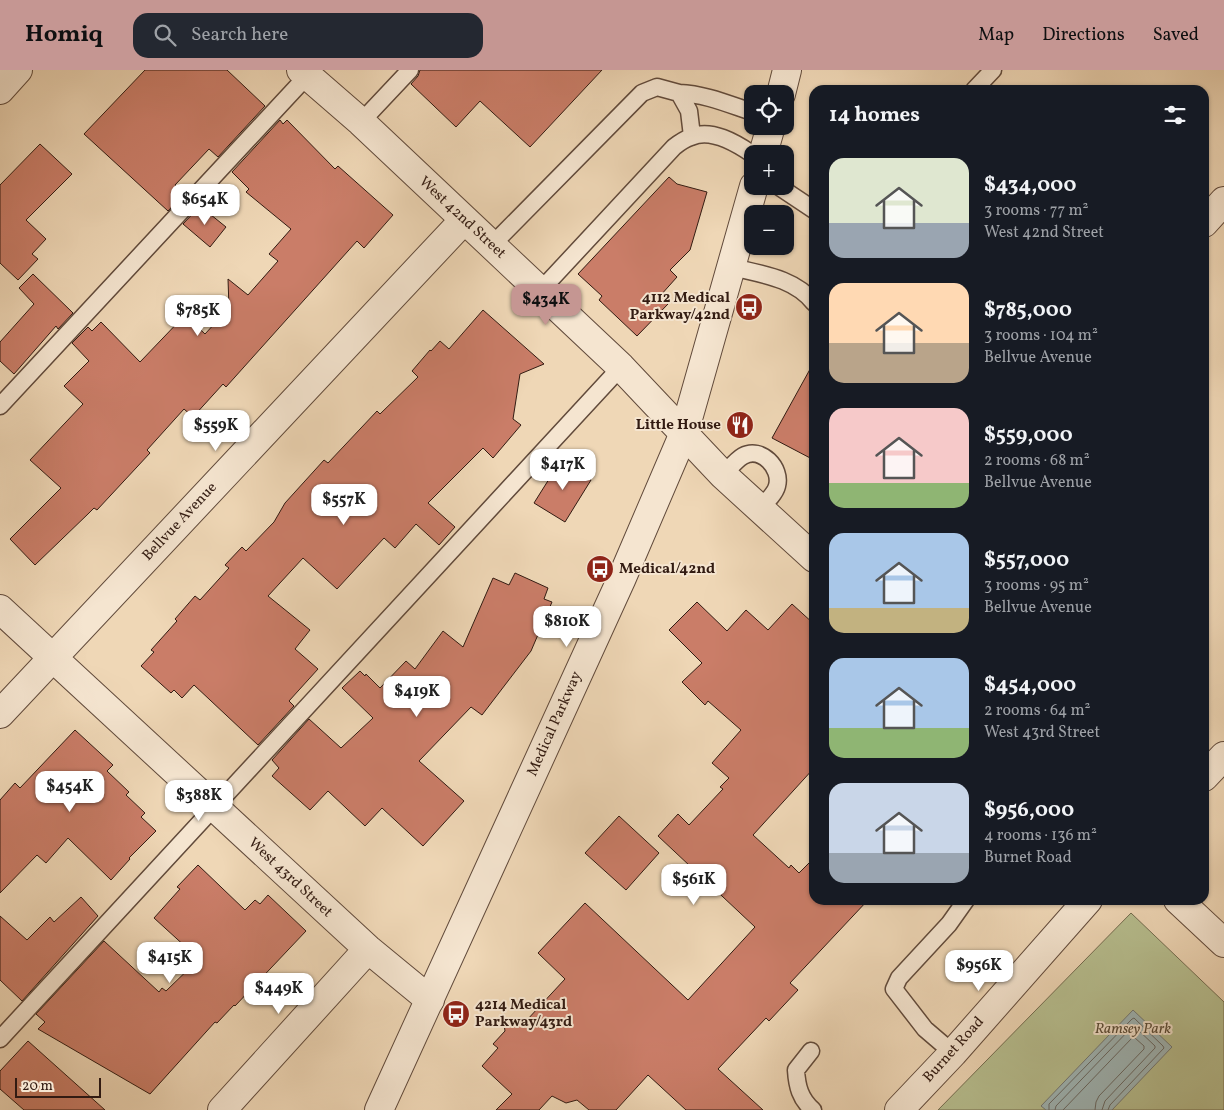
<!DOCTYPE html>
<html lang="en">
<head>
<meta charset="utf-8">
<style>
  body { margin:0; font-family:Vollkorn,serif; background:#242831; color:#f1f3f6; height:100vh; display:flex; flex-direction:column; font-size:19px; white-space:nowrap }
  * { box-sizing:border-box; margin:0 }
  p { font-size:16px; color:#9ea1a6 }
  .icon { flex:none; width:28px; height:28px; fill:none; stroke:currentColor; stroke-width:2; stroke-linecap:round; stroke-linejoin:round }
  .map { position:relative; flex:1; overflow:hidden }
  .sheet { position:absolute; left:809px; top:15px; width:400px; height:820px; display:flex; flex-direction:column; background:#171b24; border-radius:15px; box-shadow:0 1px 4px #0004 }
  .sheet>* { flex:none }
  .buttons { position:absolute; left:744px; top:15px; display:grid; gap:10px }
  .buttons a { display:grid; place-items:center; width:50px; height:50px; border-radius:10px; background:#171b24; box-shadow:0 1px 4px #0004; font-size:25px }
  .scale { position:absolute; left:15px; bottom:12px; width:86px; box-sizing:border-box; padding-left:5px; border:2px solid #321b12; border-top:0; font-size:14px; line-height:18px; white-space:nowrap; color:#321b12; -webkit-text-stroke:4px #f5e5d0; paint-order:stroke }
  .price { position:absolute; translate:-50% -42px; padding:0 11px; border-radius:10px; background:#fff; color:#222; font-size:16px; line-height:32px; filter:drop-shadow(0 1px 2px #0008) }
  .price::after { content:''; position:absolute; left:50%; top:30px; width:15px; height:11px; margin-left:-8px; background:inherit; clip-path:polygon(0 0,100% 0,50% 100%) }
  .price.selected { background:#c59692; color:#111 }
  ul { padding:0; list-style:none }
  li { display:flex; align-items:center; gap:15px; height:125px; padding:0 20px }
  li span { display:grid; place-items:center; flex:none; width:140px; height:100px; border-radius:15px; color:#555 }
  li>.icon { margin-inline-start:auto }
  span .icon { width:60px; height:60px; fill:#fffc; stroke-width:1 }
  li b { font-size:21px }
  h2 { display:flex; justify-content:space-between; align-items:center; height:60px; padding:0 20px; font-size:21px }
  header { display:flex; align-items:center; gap:30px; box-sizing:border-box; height:70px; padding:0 25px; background:#c59692; color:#111 }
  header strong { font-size:24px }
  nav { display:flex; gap:28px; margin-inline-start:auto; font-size:18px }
  .search { width:350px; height:45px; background:#242831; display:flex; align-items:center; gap:12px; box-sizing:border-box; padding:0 18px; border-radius:15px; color:#9ea1a6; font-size:19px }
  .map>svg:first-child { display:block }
  .green { fill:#b7bf90; stroke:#746d51 }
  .water { fill:#9fb7b8; stroke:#737976 }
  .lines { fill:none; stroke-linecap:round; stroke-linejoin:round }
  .shore { stroke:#686965; stroke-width:1 }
  .building { fill:#ca7d68; stroke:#321b12 }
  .service-casing { stroke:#614a3b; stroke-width:19 }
  .minor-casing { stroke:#614a3b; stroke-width:30 }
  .tertiary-casing { stroke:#614a3b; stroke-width:30 }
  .service { stroke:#f5e5d0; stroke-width:16 }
  .minor { stroke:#f5e5d0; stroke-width:28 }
  .tertiary { stroke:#f5e5d0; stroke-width:28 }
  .labels { text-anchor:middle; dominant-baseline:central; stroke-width:4; stroke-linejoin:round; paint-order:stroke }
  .street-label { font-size:15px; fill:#321b12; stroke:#f5e5d0 }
  .poi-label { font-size:15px; font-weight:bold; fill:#321b12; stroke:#f5e5d0; text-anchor:end }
  .park-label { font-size:15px; font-style:italic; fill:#5a4c38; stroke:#f5e5d0 }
</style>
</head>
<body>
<header>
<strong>Homiq</strong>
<div class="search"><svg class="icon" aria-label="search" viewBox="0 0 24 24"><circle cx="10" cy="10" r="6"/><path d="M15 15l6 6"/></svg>Search here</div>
<nav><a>Map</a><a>Directions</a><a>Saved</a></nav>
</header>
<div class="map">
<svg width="1224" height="1040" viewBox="0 0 1224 1040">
  <rect width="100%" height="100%" fill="#efd7b6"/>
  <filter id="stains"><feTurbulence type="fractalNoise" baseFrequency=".004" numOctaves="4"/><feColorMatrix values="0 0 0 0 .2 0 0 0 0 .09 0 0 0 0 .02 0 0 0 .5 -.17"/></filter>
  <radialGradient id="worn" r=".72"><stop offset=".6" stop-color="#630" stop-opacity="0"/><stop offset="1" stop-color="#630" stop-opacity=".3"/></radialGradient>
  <path class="green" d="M1131,843L1224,932V1040H938Z"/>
  <path class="water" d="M1133,940L1172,977L1112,1040H1046L1041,1036Z"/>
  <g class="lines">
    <path class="shore" d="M1049,1040V1034L1132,949L1134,948L1163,976L1164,978L1110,1035L1108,1040
      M1055,1040L1056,1036L1132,957H1135L1155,976V978L1105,1031L1102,1040
      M1063,1040L1132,968H1135L1144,976V979L1099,1026L1096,1032L1095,1040"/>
  </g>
  <path class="building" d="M145,0H227L265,36L218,87L209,79L175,115L185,123L168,141L84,64Z
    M420,0H602L530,77L480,31L456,57L411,14L418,6Z
    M280,50L283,54L287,50L335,99L338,96L393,145L364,178L357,171L226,317L223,314L193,347L184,339L147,380L150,383L97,440L94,438L89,443L35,495L10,469L61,418L30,390L83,334L64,316L89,291L72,273L88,257L92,261L101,252L140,292L185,245L205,264L229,238L228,209L248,225L278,191L269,184L291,159L246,122L249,119L232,102Z
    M40,74L72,104L26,150L46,169L32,184L38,189L18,210L0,193V115Z
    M669,107L677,114L707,122L690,180L670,200L677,207L660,226L668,234L637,266L599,230L602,226L578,204Z
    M200,136L226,157L210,177L183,154Z
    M33,204L73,243L58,259L56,256L14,304L0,291V272L34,234L19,218Z
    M483,240L544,294L520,304L513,349L521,355L493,388L483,378L428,433L455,457L439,475L416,454L395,478L384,468L337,519L303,488L268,526L310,560L295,579L318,599L289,631L294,636L258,675L194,615L182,628L174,620L171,623L141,596L154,582L151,580L177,551L175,549L195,526L200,530L229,498L225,495L242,477L246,481L274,452L285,433L324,390L328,393L377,341L380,344L418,307L412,301L430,280L431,281L440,271L449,279Z
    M814,292V390L772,368Z
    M561,390L591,410L565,452L534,433Z
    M515,503L548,518L544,529L552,532L531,581L482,645L471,637L419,691L464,731L423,776L382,738L365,756L328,721L310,740L272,706L279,698L272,690L309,649L341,678L373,648L342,618L360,601L365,606L366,604L380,618L406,591L415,599L443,561L463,577L493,508L509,515Z
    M697,532L727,561L746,540L768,560L792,534L814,554V698L753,765L789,798L791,795L799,803L814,788V830H868L790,913L798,920L769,951L766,948L718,999L763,1040H686L648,1005L616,1040H589L577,1030L566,1033L552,1026L539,1040H496L512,1024L482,996L498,978L493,974L505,961L503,948L526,951L565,909L538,883L585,833L688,930L755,857L658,766L678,744L689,755L723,719L720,717L729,708L712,693L741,660L708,631L705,635L682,612L702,593L669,560Z
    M75,660L113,695L107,701L129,722L126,725L145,743L141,747L156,761L129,788L130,789L111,810L68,768L46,793L37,785L0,823V730L15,713L20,718Z
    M619,746L659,783L626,820L585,783Z
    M198,795L245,840L255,830L260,834L268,825L306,861L235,936L234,935L217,953L215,952L150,1024L38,959L45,952L36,944L104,871L159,922L162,918L166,921L199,889L154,848L180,819L177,817Z
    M81,827L98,846L22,931L0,910V846L27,870L50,847L54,852Z
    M28,971L105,1040H24L0,1019V1001Z"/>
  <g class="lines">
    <g class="service-casing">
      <path id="service" d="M974,20L993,0
        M679,23C705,24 728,34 752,42
        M361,52L410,0
        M778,116L814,140
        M491,176L642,23L657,17L679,23L689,41L692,66
        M732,197C760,204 795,208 814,233
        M540,221L674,77C679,73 685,69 691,67C711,58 736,73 752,84
        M0,336L307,6
        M723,405C729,399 736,390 743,386C761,376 782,398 777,416C775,424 766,432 760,438
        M0,969L621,297
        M811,981L796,1000C797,1016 800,1029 813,1040
        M953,983L925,959L894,919L899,908L949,854L966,830"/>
    </g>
    <g class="minor-casing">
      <path id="minor" d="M301,0L361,52L621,297L723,405L814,488
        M0,20L18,0
        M1204,153L1224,131
        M0,539L368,879L430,930
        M0,644L464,150
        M1204,707L1224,686
        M1178,830L1224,873
        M222,1040L368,879
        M899,1040L953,983L1088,830"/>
    </g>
    <g class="tertiary-casing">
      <path id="tertiary" d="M781,24L787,0
        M763,84L771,56
        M379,1040L621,510L684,363L754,116"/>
    </g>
    <use href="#service" class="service"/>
    <use href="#minor" class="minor"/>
    <use href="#tertiary" class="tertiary"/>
  </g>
  <defs>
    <g id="bus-disc" transform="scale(1.4375)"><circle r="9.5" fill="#8f2418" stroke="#f5e5d0"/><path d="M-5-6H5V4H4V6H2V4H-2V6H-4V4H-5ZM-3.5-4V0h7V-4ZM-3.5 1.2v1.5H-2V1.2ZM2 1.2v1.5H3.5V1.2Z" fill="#fff"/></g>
    <g id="restaurant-disc" transform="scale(1.4375)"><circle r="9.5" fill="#8f2418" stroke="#f5e5d0"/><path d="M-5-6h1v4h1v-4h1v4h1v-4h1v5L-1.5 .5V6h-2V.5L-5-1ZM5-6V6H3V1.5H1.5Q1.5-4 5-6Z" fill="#fff"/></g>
  </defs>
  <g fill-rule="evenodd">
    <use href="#bus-disc" x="749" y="237"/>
    <use href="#restaurant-disc" x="740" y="355"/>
    <use href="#bus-disc" x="600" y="499"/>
    <use href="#bus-disc" x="456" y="944"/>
  </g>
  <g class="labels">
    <g class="street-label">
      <text transform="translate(462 148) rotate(43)">West 42nd Street</text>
      <text transform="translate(180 452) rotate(-47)">Bellvue Avenue</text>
      <text transform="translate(555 654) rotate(-66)">Medical Parkway</text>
      <text transform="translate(290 808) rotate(43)">West 43rd Street</text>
      <text transform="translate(954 980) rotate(-48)">Burnet Road</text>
    </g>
    <g class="poi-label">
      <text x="730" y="228">4112 Medical<tspan x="730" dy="17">Parkway/42nd</tspan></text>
      <text x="721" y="355">Little House</text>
      <text x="619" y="499" text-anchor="start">Medical/42nd</text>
      <text x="475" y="935" text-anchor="start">4214 Medical<tspan x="475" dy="17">Parkway/43rd</tspan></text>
    </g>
    <g class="park-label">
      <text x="1133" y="959">Ramsey Park</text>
    </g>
  </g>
  <rect width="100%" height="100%" filter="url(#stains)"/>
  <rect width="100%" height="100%" fill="url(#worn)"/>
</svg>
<div class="buttons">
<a><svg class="icon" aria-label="locate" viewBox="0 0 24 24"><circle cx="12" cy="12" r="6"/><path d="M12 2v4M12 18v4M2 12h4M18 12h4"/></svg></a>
<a>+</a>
<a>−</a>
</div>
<div class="scale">20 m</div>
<b class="price" style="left:205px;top:156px">$654K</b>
<b class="price selected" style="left:546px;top:256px">$434K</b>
<b class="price" style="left:198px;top:267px">$785K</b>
<b class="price" style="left:216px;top:382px">$559K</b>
<b class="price" style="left:563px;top:421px">$417K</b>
<b class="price" style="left:344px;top:456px">$557K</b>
<b class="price" style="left:567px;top:578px">$810K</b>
<b class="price" style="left:417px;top:648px">$419K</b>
<b class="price" style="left:70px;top:743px">$454K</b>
<b class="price" style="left:199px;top:752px">$388K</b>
<b class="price" style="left:694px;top:836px">$561K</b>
<b class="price" style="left:170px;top:914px">$415K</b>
<b class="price" style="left:979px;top:922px">$956K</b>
<b class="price" style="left:279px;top:945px">$449K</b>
<section class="sheet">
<h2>14 homes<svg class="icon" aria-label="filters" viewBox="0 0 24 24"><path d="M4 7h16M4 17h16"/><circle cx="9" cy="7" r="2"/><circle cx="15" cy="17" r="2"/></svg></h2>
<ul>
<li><span style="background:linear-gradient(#dfe7d0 65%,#9aa5b1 0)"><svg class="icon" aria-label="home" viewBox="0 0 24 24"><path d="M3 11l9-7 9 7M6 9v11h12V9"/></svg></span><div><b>$434,000</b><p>3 rooms · 77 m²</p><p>West 42nd Street</p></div></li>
<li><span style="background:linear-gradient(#ffd9b3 60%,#b9a48a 0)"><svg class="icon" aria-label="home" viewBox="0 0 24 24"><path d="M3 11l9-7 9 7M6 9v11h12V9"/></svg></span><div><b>$785,000</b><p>3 rooms · 104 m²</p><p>Bellvue Avenue</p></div></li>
<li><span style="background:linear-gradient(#f6c9c9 75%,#8fb573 0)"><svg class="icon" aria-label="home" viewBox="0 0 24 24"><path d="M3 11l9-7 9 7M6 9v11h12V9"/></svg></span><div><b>$559,000</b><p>2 rooms · 68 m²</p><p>Bellvue Avenue</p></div></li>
<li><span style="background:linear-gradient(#a9c7e8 75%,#c2b280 0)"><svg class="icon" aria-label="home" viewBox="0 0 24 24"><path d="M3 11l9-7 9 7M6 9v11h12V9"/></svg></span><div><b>$557,000</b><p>3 rooms · 95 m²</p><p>Bellvue Avenue</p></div></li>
<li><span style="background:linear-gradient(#a9c7e8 70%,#8fb573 0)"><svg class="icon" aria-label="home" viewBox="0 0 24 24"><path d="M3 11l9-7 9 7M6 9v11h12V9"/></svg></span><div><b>$454,000</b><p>2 rooms · 64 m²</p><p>West 43rd Street</p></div></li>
<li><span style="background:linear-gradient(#c9d6e8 70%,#9aa5b1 0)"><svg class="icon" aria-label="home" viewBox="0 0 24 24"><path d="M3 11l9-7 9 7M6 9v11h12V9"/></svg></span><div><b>$956,000</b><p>4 rooms · 136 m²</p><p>Burnet Road</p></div></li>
</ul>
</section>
</div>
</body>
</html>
